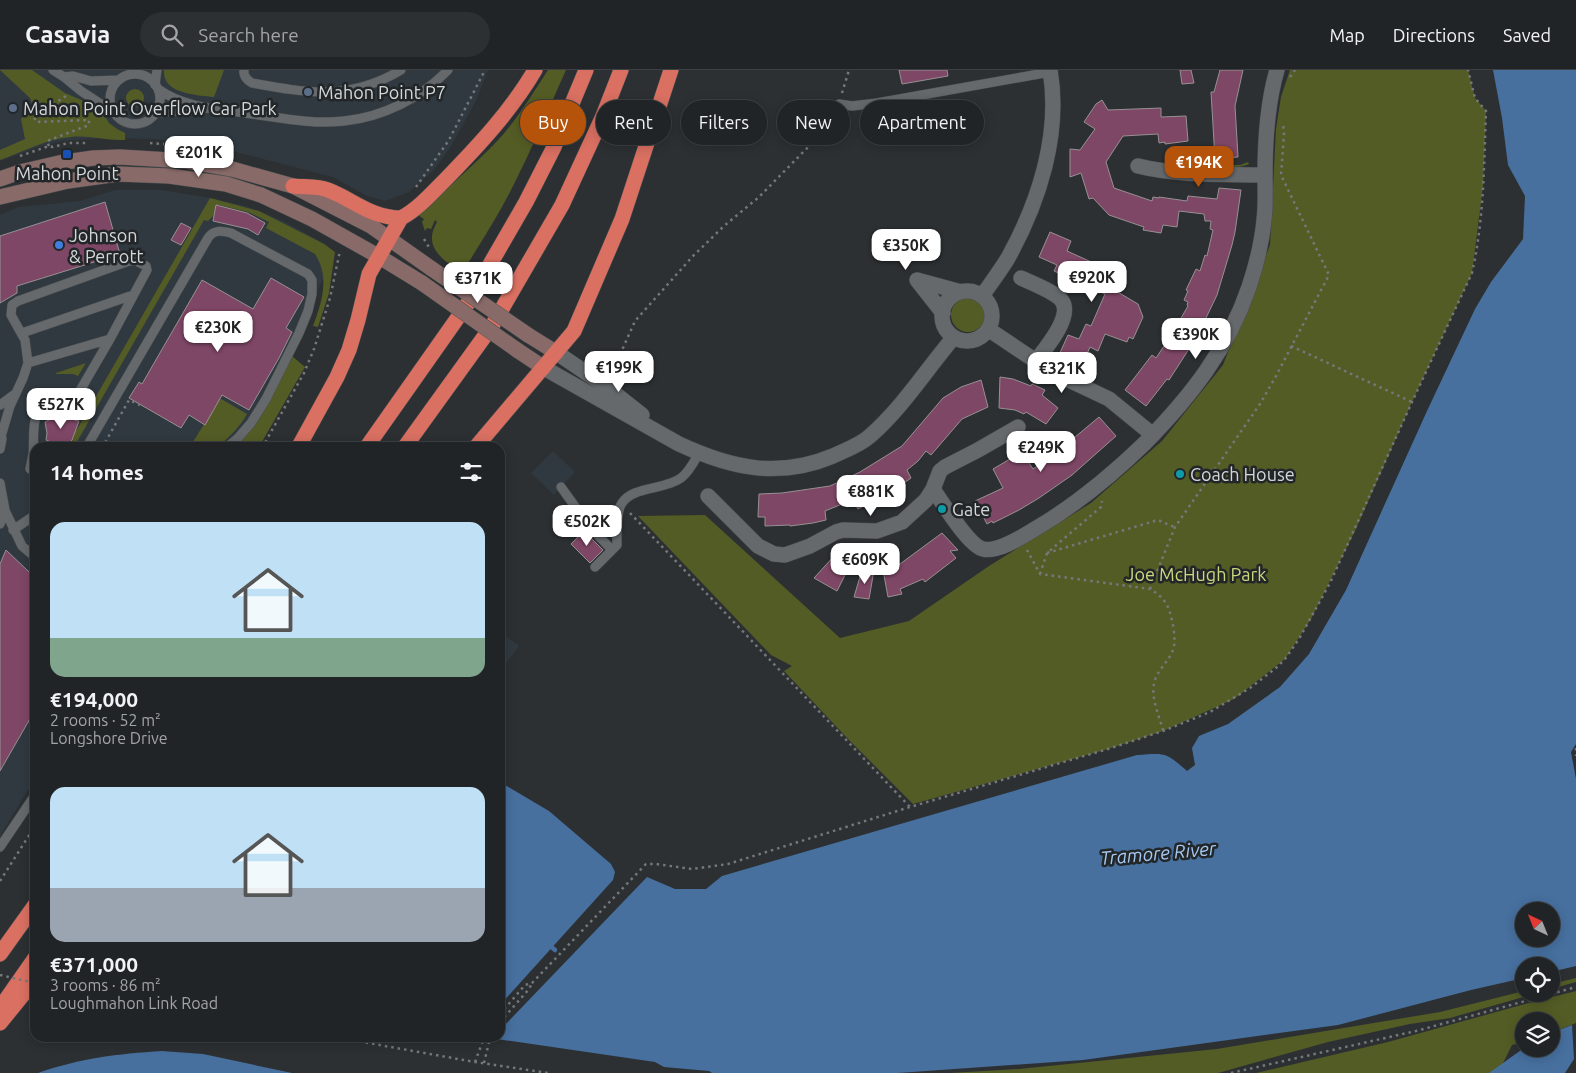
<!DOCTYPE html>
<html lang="en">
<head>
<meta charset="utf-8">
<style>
  body { margin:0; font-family:Ubuntu,sans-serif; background:#2d3032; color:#f1f3f6; height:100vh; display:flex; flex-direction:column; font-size:19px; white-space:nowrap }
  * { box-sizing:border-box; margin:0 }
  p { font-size:16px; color:#a2a4a7 }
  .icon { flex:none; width:28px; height:28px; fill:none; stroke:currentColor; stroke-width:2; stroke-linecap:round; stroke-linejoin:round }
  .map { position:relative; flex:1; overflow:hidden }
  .panel { position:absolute; left:30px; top:372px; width:475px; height:600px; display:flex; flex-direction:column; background:#212426; border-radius:15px; box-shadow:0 2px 12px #0003,0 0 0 1px #3e4143 }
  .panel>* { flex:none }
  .guide { position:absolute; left:520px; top:30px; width:475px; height:45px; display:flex; gap:10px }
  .needle { width:32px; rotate:317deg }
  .controls { position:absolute; left:1515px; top:832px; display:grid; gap:10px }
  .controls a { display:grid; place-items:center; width:45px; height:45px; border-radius:50%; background:#212426; box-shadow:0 2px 12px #0003,0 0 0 1px #3e4143; font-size:25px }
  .price { position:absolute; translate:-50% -42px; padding:0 11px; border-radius:10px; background:#fff; color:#222; font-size:16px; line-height:32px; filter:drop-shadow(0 1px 2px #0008) }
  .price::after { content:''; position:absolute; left:50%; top:30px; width:15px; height:11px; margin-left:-8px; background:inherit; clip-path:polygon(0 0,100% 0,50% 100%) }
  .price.active { background:#b45309; color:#fff }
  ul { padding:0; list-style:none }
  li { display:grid; align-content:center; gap:10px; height:265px; padding:0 20px }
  li span { display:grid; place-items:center; height:155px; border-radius:15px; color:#555 }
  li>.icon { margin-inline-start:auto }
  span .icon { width:90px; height:90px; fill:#fffc; stroke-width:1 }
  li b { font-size:21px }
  h2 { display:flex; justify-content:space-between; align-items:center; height:60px; padding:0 20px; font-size:21px }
  .pill { padding:0 18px; border-radius:22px; background:#212426; box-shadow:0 2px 12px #0003,0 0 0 1px #3e4143; font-size:18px; line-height:45px }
  .pill.active { background:#b45309; color:#fff }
  header { display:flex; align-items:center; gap:30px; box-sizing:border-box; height:70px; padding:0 25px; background:#212426; border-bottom:1px solid #3e4143 }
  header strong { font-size:24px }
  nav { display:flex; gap:28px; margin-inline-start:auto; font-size:18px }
  .search { width:350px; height:45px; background:#2d3032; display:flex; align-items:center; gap:12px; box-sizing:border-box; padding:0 18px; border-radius:28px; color:#a2a4a7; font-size:19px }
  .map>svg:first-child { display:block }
  .built { fill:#303940 }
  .green { fill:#545c25 }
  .water { fill:#47709f; fill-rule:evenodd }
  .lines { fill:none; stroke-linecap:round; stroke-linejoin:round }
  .stream { stroke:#47709f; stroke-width:4.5 }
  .building { fill:#7f4766; stroke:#969193 }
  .lane-casing { stroke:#4a4d4f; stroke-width:10 }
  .street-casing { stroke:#4a4d4f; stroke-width:16 }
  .secondary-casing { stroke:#4a4d4f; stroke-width:16 }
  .highway-casing { stroke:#4a4d4f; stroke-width:16 }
  .path { stroke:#74787a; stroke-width:2.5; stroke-dasharray:2.5 4; stroke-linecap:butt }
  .lane { stroke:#65696c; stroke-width:9 }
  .street { stroke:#65696c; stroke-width:15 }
  .secondary { stroke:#886b69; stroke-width:15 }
  .highway { stroke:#d97062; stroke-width:15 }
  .secondary-bridge-casing { stroke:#4a4d4f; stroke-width:16; stroke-linecap:butt }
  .path-bridge { stroke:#74787a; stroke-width:2.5; stroke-dasharray:2.5 4; stroke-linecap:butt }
  .secondary-bridge { stroke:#886b69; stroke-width:15 }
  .service-dot { fill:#5c6f8a; stroke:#222628; stroke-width:2 }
  .transit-dot { fill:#1a4fb4; stroke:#222628; stroke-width:2 }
  .shop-dot { fill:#3f7fe0; stroke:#222628; stroke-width:2 }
  .culture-dot { fill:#0f9aa8; stroke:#222628; stroke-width:2 }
  .labels { text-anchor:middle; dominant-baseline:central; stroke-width:5; stroke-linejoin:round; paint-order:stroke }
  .poi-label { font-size:18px; fill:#d4d7d8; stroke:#222628; text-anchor:start }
  .park-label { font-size:18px; fill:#c8d87d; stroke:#222628 }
  .water-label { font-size:19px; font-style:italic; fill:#a4c8f1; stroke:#222628 }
</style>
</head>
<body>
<header>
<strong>Casavia</strong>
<div class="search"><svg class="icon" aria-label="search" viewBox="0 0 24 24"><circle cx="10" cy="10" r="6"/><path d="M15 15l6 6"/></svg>Search here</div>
<nav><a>Map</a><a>Directions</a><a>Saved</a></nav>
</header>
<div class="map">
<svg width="1576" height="1003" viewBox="0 0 1576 1003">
  <rect width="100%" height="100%" fill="#2c3032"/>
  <path class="built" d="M0,0H488L476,31L450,78L433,101L409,122L385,131L367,126L333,107L200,73L153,69L105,68L63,71L41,76L0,91Z
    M115,120H162L210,128L246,136L283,151L327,175L329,182L330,194L308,241L236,377L35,378V708L0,766V145L18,137L80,131Z
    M553,381L575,402L554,425L531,403Z
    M503,564L519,576L506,593L500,589V567Z"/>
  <path class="green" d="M0,0H32L65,23L93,35L104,45L109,53L117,59L125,63V70C107,71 89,65 71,67C46,69 23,82 0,90V80L25,69L21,49L32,34L30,28Z
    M164,0H224L214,27C197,25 162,24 164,0Z
    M548,0H566C548,40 531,81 511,120C497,148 479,175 462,203C450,194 431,184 432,167C432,162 435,156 437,152L435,150L431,159L427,158L425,161L422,152L424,149L418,145C445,119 474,96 499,69C518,48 533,23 548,0Z
    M1290,0H1468L1475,28L1486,41L1483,116L1472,203L1412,332L1355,461L1311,549L1285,589L1234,629L1163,661L1108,679L913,734L848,669L784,601L792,596L771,585L638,446L705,445L840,568L909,551L989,496L1091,433L1162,371L1223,295L1270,175L1276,59L1281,27Z
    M126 28a9 9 0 1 1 18 0a9 9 0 1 1-18 0Z
    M1248,92L1249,94C1237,100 1202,97 1187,96V94L1240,95Z
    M210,128L259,141L324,174L335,182L329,223L318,257L313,256C322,232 330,207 315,184L266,158L269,152L248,142L218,135L213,146L208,151L204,150L74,377L65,378L79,356Z
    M951 245a17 17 0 1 1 34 0a17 17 0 1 1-34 0Z
    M292,286L305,297L259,377L233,378Z
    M86,293L78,306L73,304H56V303Z
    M220,329L223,330L247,344C240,357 229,367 218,377L189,378Z
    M1576,908V912L1551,919V914Z
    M1524,921V924H1534L1450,948L1410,954L1328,972L1218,1003H950L1019,999L1217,979L1440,942Z
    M1576,921V953L1551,963V951H1524V972L1512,975L1499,1001L1497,1003H1256L1388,972L1525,934Z"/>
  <path class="water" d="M1493,0H1576V674L1571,682L1576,709V896L1551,902V896H1524V908L1471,920L1338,955L1083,990L898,1003H712L709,1001L664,997L655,992L497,969L500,968V963L502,958L647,807L675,819H706L722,806L1137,685C1166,683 1165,682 1187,701L1195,695L1192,678L1199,666L1228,654L1280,617L1309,584L1346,520L1427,341L1475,239L1491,212L1523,169L1525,126L1508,95L1502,48ZM1551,841V869H1524V841Z
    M500,712L549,741L611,794L615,802L613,810L500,935Z
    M1572,955L1574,989L1565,1003H1489L1524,978V979H1551V963Z
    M162,981L203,984L292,1003H38C81,988 117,984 162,981Z"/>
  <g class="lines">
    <path class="stream" d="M548,874L555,880"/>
  </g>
  <path class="building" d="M899,0H947L948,6L902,14Z
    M1180,0H1191L1194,13L1182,14Z
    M1220,0H1243L1235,36L1238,87L1215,89L1211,22H1214Z
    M1102,30L1108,40L1161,38V47L1186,46L1188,71L1165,74V72L1159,73L1158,64L1123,66L1106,92L1114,118L1152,131L1153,127L1159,128V127L1187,131L1188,126L1217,129L1219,118L1241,120L1235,162L1232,175L1217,225L1205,250H1206L1189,279L1169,310L1167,309L1146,336L1125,320L1152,285L1156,288L1170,267L1188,236L1187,235L1188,232L1184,230L1188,221L1186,220L1196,199L1200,201L1205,185L1207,186L1213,160L1210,159L1211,151H1205L1204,144L1179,141L1177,157L1163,155L1161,163L1143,160L1144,157L1109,145L1093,128L1089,129L1081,103L1070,107V79L1080,80L1095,59L1084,52L1096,34Z
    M105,132L120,184L17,216V223L0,233V166Z
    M216,135L247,143L265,153L258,165L248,159L213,151Z
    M181,153L191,158L181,175L171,170Z
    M1050,162L1071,171L1067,181L1098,195L1092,207L1138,234L1143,247L1133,269L1129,267L1127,272L1105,264L1098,281L1090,277L1080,300L1068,295L1070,291L1059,285L1068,265L1079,269L1086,254L1091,256L1105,224L1054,201L1057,195L1039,187Z
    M271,208L304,227L286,258L292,262L279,288L249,340L222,325L205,355L189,345L181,358L129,328L139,312L142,314L202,210L253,239Z
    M1000,307L1013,309L1031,316L1032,314L1045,320L1042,325L1058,338L1046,354L1026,342L1024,344L1015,340L999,338Z
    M981,310L988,337L962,349L931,385L926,381L918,391L907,400L911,408L897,418L858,439L853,431L847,434V432L825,441L826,450L813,453L790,456V455L765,456V447H758L759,424L782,423L830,416L860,402L902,376L943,328L961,317Z
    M63,343L71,349L79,351L72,370L64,378H60L56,374L46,370L47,363L45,352Z
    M1099,347L1116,366L1072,405L1039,428L1019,440L993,453L992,451L987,454L975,431L1003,418L993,399L1022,382L1033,399L1056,383Z
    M584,461L603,480L590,493L571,474Z
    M942,463L958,480L950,481L956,488L925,512L923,509L900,519L902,524L888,527L883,500L900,494Z
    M6,480L28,501L35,505V640L0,701V494Z
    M835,485L850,495L837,521L814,508Z
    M862,500H874L869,529L854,527Z"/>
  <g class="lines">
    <g class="lane-casing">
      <path id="lane" d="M53,0L64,7L81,21L113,42
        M244,0C243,6 247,10 252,13C307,23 350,31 401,0
        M110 29a25 25 0 1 1 50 0a25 25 0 1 1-50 0Z
        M64,7L73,6L91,11L119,10
        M155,15L157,0
        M158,19C183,37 215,39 245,43C277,47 312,55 344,51C383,47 421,28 448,0
        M839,34L852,36L877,33L1050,2
        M156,43L204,39
        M22,263L133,225
        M0,335L15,324
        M2,363L10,336L23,308L28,293L25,270L11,245L12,235L18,231L129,191H136L146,196L147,200L110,269L28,293
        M86,378L208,168C214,159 222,161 231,163L308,204L312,210V224L308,241L299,263L266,329L251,353L238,368L226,378
        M0,379L2,369L0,359
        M30,399C31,394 32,389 33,384C35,366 29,343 48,333C58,328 69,332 78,324L110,269
        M0,413L5,440L0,454
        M561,417L589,456L612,480
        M0,430L22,476L35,487
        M13,460L35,445
        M595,497L617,475C617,465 616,441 622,433C633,416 665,420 681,408C689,402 694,392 699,383
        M0,777L35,725"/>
    </g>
    <g class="street-casing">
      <path id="street" d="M1138,96C1179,106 1223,104 1265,105
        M1021,208C1030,212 1057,223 1062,231C1073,247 1045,279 1035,292
        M942 246a25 25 0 1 1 50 0a25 25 0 1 1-50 0Z
        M982,226C991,213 1000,201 1008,188C1039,132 1061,64 1050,0
        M943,243L917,210L961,222
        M988,259L1052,302L1109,329L1153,365
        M557,283L604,315L642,345
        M544,298L679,374C731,398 778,409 833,386C846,380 860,375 870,366C903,337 926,300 954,267
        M933,419C942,432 969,476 983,479C998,483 1023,466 1035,459C1076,435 1111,406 1145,373C1191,326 1228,279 1249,217C1256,196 1262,172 1264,150C1266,135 1265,120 1265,105C1265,70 1267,34 1277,0
        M708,426L758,476L774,484L785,485L810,476L836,462L843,460L877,461L902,452L926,430L933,419L940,401L945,397L978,380L1018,357"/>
    </g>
    <g class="secondary-casing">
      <path id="secondary" d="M0,109L20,102L59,93L93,88L120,87L187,91L232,99L293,116L371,156L432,199
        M0,127L68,111L118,104L169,106L226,114L261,125L312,149L378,186L422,213
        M528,265L557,283
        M517,280L544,298"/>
    </g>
    <g class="highway-casing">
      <path id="highway" d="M293,116C303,117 318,116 328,120C354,130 371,148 401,148
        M298,378L337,307L349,280L358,250L369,204L401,148C418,139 431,124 445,110C478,76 511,41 535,0
        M366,378L466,236L526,132L554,77L586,0
        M404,378L492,256L562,135L603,46L621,0
        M475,378L574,261L622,149L671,0
        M0,884L35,835
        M0,938L35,888
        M0,953L35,910"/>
    </g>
    <path class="path" d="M1290,7L1295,0
      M842,23L849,0
      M150,73L164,74
      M49,76L47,71L89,55V50L36,52L34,47L69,24
      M20,86L49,76L53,77L68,73H89
      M416,117L449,70L485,0
      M424,169L430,179
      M1291,276L1412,332
      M611,302L619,287L635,251L693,186L724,156L759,127L819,66L835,42
      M102,378L129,330L140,335
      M262,378L304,303L314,279L330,228L340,181
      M630,443L910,737
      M31,470L35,464
      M1027,480L1040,504L1150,519C1157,523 1163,528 1167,535C1172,545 1177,570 1173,580C1168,593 1156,601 1154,614C1151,628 1159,646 1163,660
      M1047,483L1158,450L1174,457
      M1040,504L1047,483L1101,437L1102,431
      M1150,519L1175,457L1260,334L1276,306L1329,205L1281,105L1284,64L1283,54
      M1576,678V686
      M0,811L35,756
      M1551,924L1576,917
      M500,944L525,915L532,913L646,794H656L692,799L728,794L910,737L1108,679L1163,661L1210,642L1250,618L1276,598L1285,589L1299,569L1330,513L1412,332L1472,203C1484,150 1484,95 1486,41L1475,28L1468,0
      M500,952L529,919L532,913
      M340,968L475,992L548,1003
      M475,992L484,968
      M484,993L490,968
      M1231,1003L1416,961L1551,924"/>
    <use href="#lane" class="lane"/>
    <use href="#street" class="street"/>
    <use href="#secondary" class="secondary"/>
    <use href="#highway" class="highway"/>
    <g class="secondary-bridge-casing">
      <path id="secondary-bridge" d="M432,199L528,265
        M422,213L517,280"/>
    </g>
    <path class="path-bridge" d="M0,905L35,913"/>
    <use href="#secondary-bridge" class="secondary-bridge"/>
  </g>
  <g class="service-dot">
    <circle cx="308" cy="22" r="5"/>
    <circle cx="13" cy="38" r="5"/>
  </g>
  <rect class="transit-dot" x="62" y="79" width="10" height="10" rx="2.5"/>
  <circle class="shop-dot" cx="59" cy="175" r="5"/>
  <g class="culture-dot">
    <circle cx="1180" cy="404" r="5"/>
    <circle cx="942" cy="439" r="5"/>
  </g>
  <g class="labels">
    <g class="poi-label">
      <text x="318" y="22">Mahon Point P7</text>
      <text x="23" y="38">Mahon Point Overflow Car Park</text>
      <text x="67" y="103" text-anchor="middle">Mahon Point</text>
      <text x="69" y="165">Johnson<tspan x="69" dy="21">&amp; Perrott</tspan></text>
      <text x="1190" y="404">Coach House</text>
      <text x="952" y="439">Gate</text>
    </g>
    <g class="park-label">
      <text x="1196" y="504">Joe McHugh Park</text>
    </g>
    <g class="water-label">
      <text transform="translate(1158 783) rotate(-5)">Tramore River</text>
    </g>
  </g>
</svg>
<div class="controls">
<a><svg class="needle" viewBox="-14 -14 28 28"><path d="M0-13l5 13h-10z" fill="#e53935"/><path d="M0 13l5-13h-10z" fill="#a2a4a7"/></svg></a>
<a><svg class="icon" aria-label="locate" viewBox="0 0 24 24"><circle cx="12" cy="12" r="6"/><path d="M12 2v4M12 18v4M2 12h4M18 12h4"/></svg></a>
<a><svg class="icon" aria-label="layers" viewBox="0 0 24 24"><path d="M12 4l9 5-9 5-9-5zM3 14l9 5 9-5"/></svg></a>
</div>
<b class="price" style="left:199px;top:108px">€201K</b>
<b class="price active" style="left:1199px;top:118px">€194K</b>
<b class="price" style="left:906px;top:201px">€350K</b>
<b class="price" style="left:1092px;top:233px">€920K</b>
<b class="price" style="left:478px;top:234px">€371K</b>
<b class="price" style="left:218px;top:283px">€230K</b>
<b class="price" style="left:1196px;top:290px">€390K</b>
<b class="price" style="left:619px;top:323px">€199K</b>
<b class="price" style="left:1062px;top:324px">€321K</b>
<b class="price" style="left:61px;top:360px">€527K</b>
<b class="price" style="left:1041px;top:403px">€249K</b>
<b class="price" style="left:871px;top:447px">€881K</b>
<b class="price" style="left:587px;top:477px">€502K</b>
<b class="price" style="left:865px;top:515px">€609K</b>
<div class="guide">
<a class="pill active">Buy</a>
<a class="pill">Rent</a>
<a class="pill">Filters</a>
<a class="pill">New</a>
<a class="pill">Apartment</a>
</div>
<section class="panel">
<h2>14 homes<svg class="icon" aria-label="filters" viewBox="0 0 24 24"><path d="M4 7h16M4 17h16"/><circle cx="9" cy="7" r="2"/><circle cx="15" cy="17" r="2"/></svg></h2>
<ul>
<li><span style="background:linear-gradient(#bfe0f5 75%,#7fa58c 0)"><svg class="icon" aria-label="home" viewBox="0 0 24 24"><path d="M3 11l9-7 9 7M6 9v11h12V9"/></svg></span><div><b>€194,000</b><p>2 rooms · 52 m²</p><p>Longshore Drive</p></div></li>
<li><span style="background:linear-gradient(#bfe0f5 65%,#9aa5b1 0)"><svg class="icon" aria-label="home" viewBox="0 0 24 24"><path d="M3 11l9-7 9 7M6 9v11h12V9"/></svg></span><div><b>€371,000</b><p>3 rooms · 86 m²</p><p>Loughmahon Link Road</p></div></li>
</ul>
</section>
</div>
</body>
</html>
